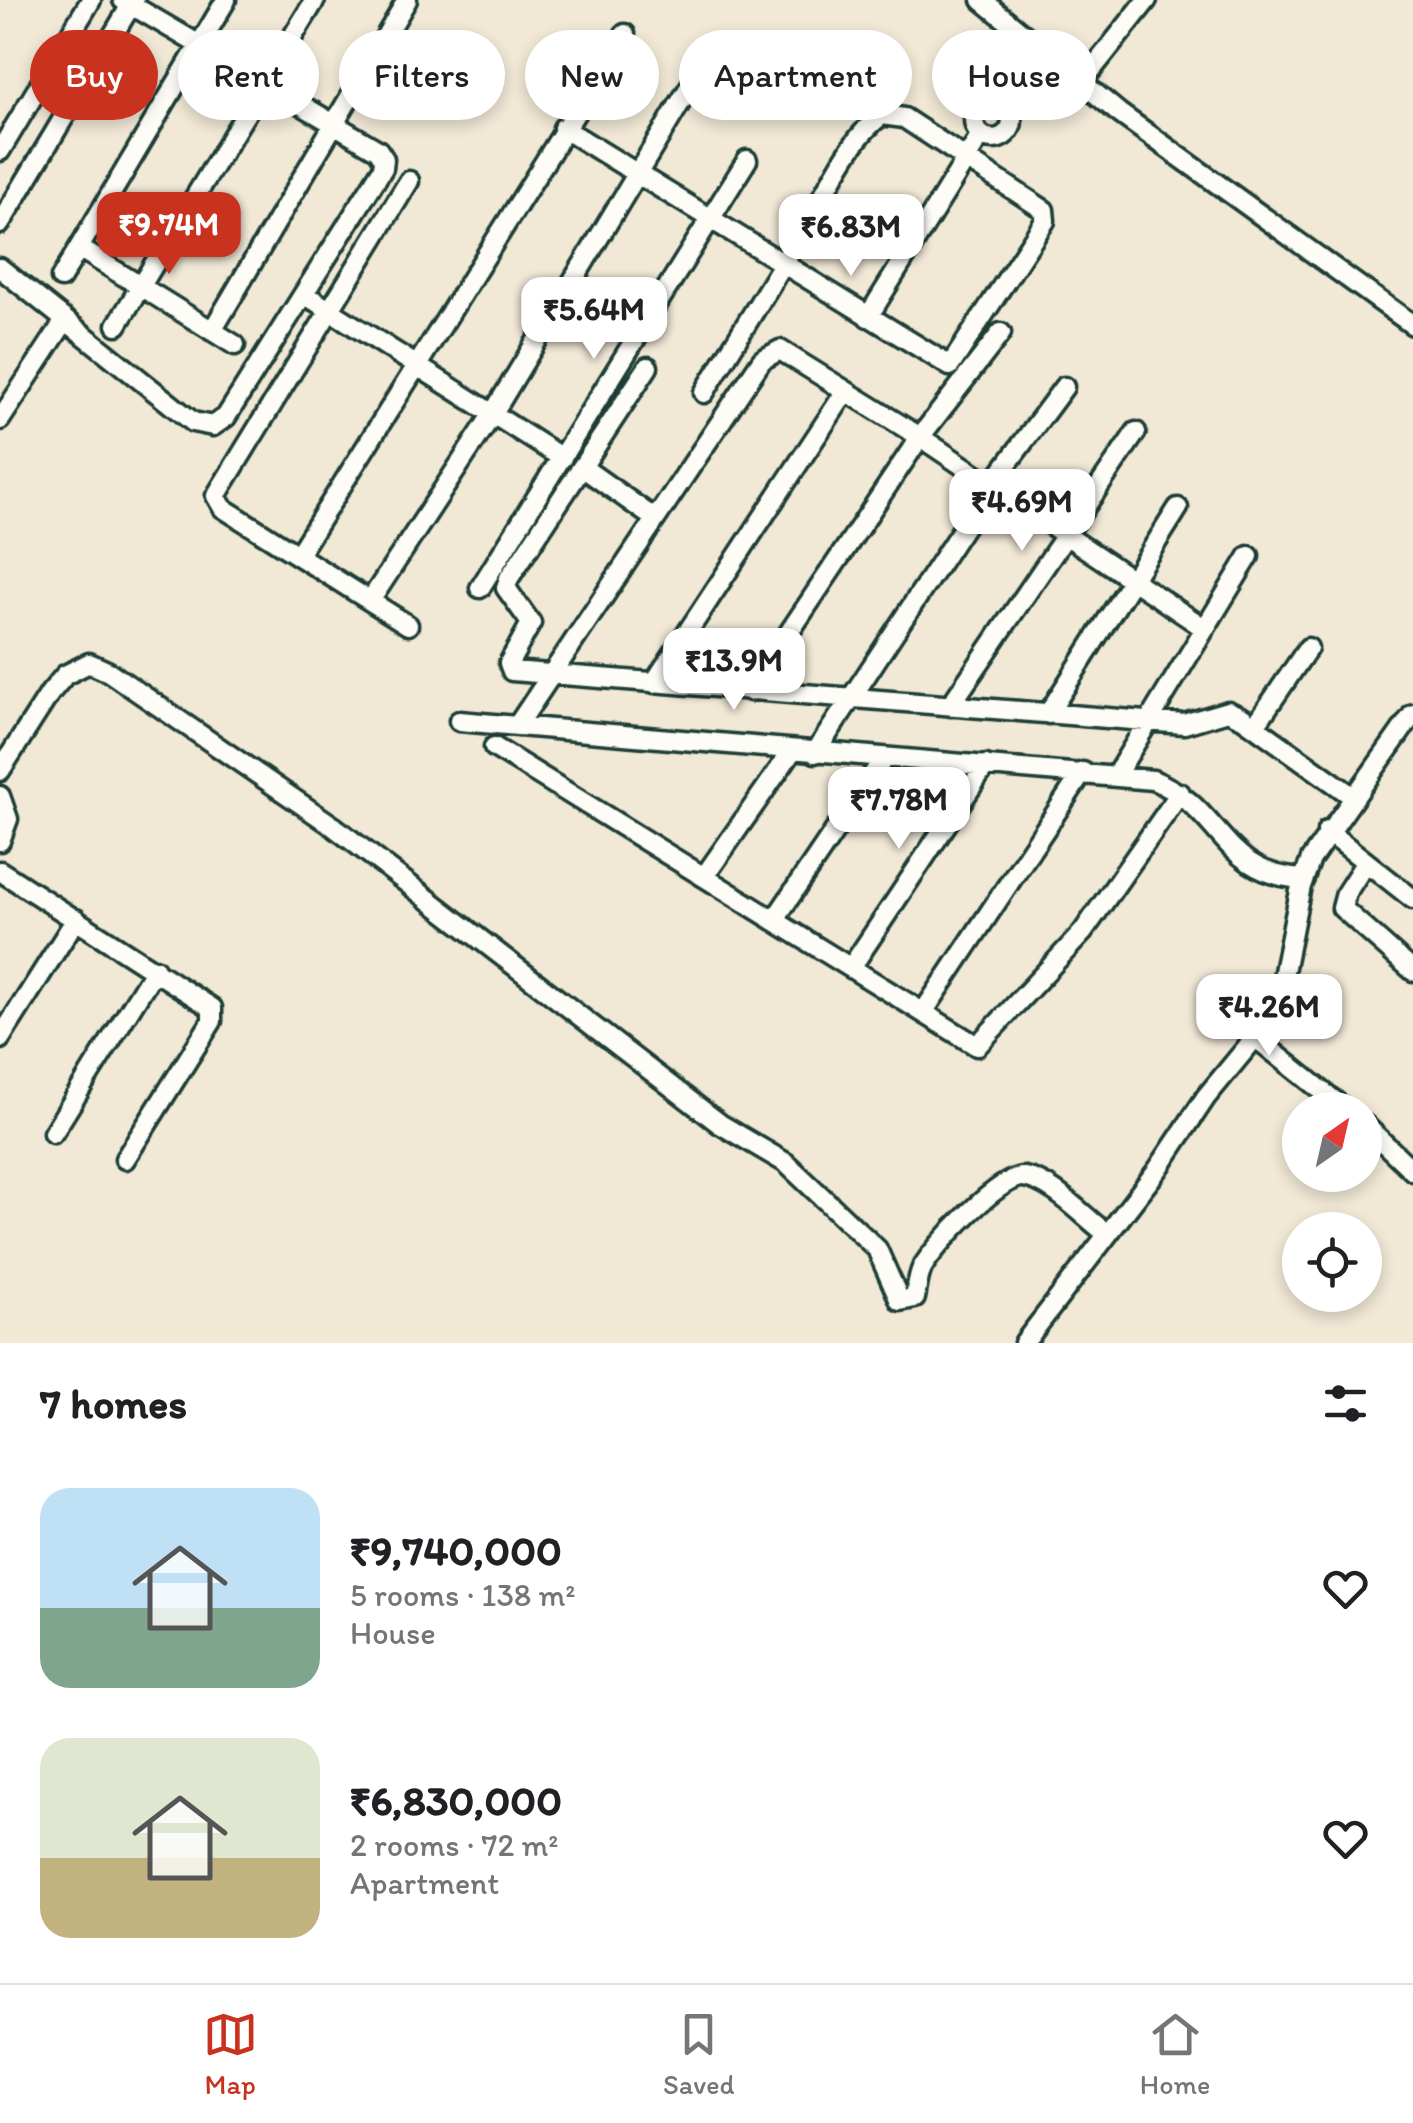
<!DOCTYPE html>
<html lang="en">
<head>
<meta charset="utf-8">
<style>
  body { margin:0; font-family:Itim,sans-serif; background:#f2f2f2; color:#202124; height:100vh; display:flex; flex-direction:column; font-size:38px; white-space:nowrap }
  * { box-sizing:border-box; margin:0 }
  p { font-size:32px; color:#757577 }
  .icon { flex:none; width:55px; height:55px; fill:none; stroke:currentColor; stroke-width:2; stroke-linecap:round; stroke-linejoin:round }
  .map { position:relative; height:1343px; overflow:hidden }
  .details { display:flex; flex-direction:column; background:#fff; flex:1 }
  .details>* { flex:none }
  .top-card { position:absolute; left:30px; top:30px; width:1355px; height:90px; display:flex; gap:20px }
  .needle { width:65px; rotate:34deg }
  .controls { position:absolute; left:1282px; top:1092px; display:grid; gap:20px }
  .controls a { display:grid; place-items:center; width:100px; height:100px; border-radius:50%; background:#fff; box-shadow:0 5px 15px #0003; font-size:50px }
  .price { position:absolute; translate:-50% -85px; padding:0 22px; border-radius:20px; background:#fff; color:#222; font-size:32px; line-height:65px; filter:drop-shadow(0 2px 5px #0008) }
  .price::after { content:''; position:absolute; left:50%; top:60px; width:30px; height:22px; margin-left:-15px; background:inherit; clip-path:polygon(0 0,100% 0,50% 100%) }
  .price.on { background:#c8321e; color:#fff }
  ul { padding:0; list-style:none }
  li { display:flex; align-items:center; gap:30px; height:250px; padding:0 40px }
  li span { display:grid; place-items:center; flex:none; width:280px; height:200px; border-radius:30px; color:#555 }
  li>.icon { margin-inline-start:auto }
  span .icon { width:120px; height:120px; fill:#fffc; stroke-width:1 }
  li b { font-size:42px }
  h2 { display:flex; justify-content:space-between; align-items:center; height:120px; padding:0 40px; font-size:42px }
  .tag { padding:0 35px; border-radius:45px; background:#fff; box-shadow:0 5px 15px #0003; font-size:35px; line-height:90px }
  .tag.on { background:#c8321e; color:#fff }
  .tabs { display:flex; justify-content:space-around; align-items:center; height:140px; border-top:2px solid #e0e0e0; background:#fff; font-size:28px; color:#757577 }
  .tabs a { display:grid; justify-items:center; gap:5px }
  .tabs .on { color:#c8321e }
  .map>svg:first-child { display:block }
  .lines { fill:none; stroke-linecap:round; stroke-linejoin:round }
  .minor-casing { stroke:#1f3d34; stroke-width:25 }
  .minor { stroke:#fdfcf7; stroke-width:18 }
</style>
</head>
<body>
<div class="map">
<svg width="1413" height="1343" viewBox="0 0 1413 1343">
  <rect width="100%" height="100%" fill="#f1e8d6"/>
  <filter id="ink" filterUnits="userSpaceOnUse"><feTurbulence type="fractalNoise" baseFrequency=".01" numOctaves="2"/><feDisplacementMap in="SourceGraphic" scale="20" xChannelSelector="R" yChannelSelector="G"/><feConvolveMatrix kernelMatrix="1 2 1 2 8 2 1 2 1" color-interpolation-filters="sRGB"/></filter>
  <g filter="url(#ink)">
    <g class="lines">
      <g class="minor-casing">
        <path id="minor" d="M982,0L1119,113L1413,325
          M1082,82L1147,0
          M974 120a19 19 0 1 1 38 0a19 19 0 1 1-38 0Z
          M1003,103L1041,46
          M563,128L950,366L1045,221L1044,210L904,118L882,115C851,137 832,182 812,215C777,275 740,334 704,393
          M0,151L91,0
          M0,224L134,0
          M79,248L235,345
          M0,268L193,422L213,426L226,417L383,168L384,159L378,150L123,0
          M61,278L226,0
          M304,294L562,458
          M868,317L981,135
          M117,325L315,0
          M212,331L407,0
          M648,367L509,578L506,588L531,623L509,663L512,671L1184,724L1228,711L1243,718L1352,796
          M0,420L64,322
          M582,467L655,519
          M298,555L625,34
          M480,588L747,160
          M370,601L492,415L692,83
          M408,625L223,508L216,496L409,181
          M654,683L846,391
          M750,691L920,437L1001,333
          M950,706L1136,432
          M1048,714L1178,508
          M459,721L1153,780C1223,808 1220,875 1304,879
          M517,726L762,360L780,350L920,437L1204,628
          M1255,726L1308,648
          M494,747L977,1046L1083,932L1180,793
          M815,753L990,487L1064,387
          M0,771L50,693L65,675L89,663L109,672L333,826L720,1124L786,1163L877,1249L900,1301L915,1298C917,1288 918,1277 922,1268C933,1247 1001,1174 1024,1177C1052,1181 1084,1217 1107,1234
          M1116,775L1249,556
          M0,796L8,819L0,841
          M1327,831L1413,899
          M1366,862L1346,893L1342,908L1413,971
          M0,871L212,1008V1021L125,1159
          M704,877L792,751
          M775,919L884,758
          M852,966L986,765
          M924,1011L1083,772
          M1256,1038L1346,1110
          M0,1039L76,919
          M1365,1125L1413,1171
          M53,1133L155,969
          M1024,1343L1158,1169L1206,1097L1267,1023L1280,992L1301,886L1311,859L1413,714"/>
      </g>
      <use href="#minor" class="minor"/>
    </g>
  </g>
</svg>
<div class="controls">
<a><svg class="needle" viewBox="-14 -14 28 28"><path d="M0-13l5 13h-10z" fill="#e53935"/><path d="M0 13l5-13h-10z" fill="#757577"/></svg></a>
<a><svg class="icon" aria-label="locate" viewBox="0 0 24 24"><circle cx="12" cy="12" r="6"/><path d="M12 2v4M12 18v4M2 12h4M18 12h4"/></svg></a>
</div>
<b class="price on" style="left:169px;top:277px">₹9.74M</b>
<b class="price" style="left:851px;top:279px">₹6.83M</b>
<b class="price" style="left:594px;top:362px">₹5.64M</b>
<b class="price" style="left:1022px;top:554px">₹4.69M</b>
<b class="price" style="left:734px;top:713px">₹13.9M</b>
<b class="price" style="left:899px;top:852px">₹7.78M</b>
<b class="price" style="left:1269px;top:1059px">₹4.26M</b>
<div class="top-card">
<a class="tag on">Buy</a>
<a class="tag">Rent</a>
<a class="tag">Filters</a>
<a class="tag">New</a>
<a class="tag">Apartment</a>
<a class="tag">House</a>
</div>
</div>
<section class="details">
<h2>7 homes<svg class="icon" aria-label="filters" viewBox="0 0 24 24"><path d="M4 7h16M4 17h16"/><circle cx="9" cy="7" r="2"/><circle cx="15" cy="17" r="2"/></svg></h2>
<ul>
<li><span style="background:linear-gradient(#bfe0f5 60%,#7fa58c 0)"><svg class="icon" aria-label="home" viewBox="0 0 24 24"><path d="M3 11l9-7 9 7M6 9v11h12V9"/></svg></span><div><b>₹9,740,000</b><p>5 rooms · 138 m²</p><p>House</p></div><svg class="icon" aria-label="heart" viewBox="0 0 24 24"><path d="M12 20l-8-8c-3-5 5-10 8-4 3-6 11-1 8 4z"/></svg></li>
<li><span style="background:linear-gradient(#dfe7d0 60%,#c2b280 0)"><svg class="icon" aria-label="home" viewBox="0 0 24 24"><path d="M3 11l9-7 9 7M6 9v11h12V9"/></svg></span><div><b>₹6,830,000</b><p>2 rooms · 72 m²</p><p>Apartment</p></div><svg class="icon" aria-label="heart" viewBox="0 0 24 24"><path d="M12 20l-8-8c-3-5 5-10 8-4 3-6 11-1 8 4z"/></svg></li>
</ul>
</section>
<nav class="tabs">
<a class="on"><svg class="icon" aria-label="map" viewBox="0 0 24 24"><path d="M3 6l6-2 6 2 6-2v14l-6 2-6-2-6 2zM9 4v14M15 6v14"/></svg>Map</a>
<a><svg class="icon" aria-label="saved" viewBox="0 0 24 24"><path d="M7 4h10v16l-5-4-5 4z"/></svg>Saved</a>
<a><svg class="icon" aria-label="home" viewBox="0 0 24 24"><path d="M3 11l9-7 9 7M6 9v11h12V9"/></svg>Home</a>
</nav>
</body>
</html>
